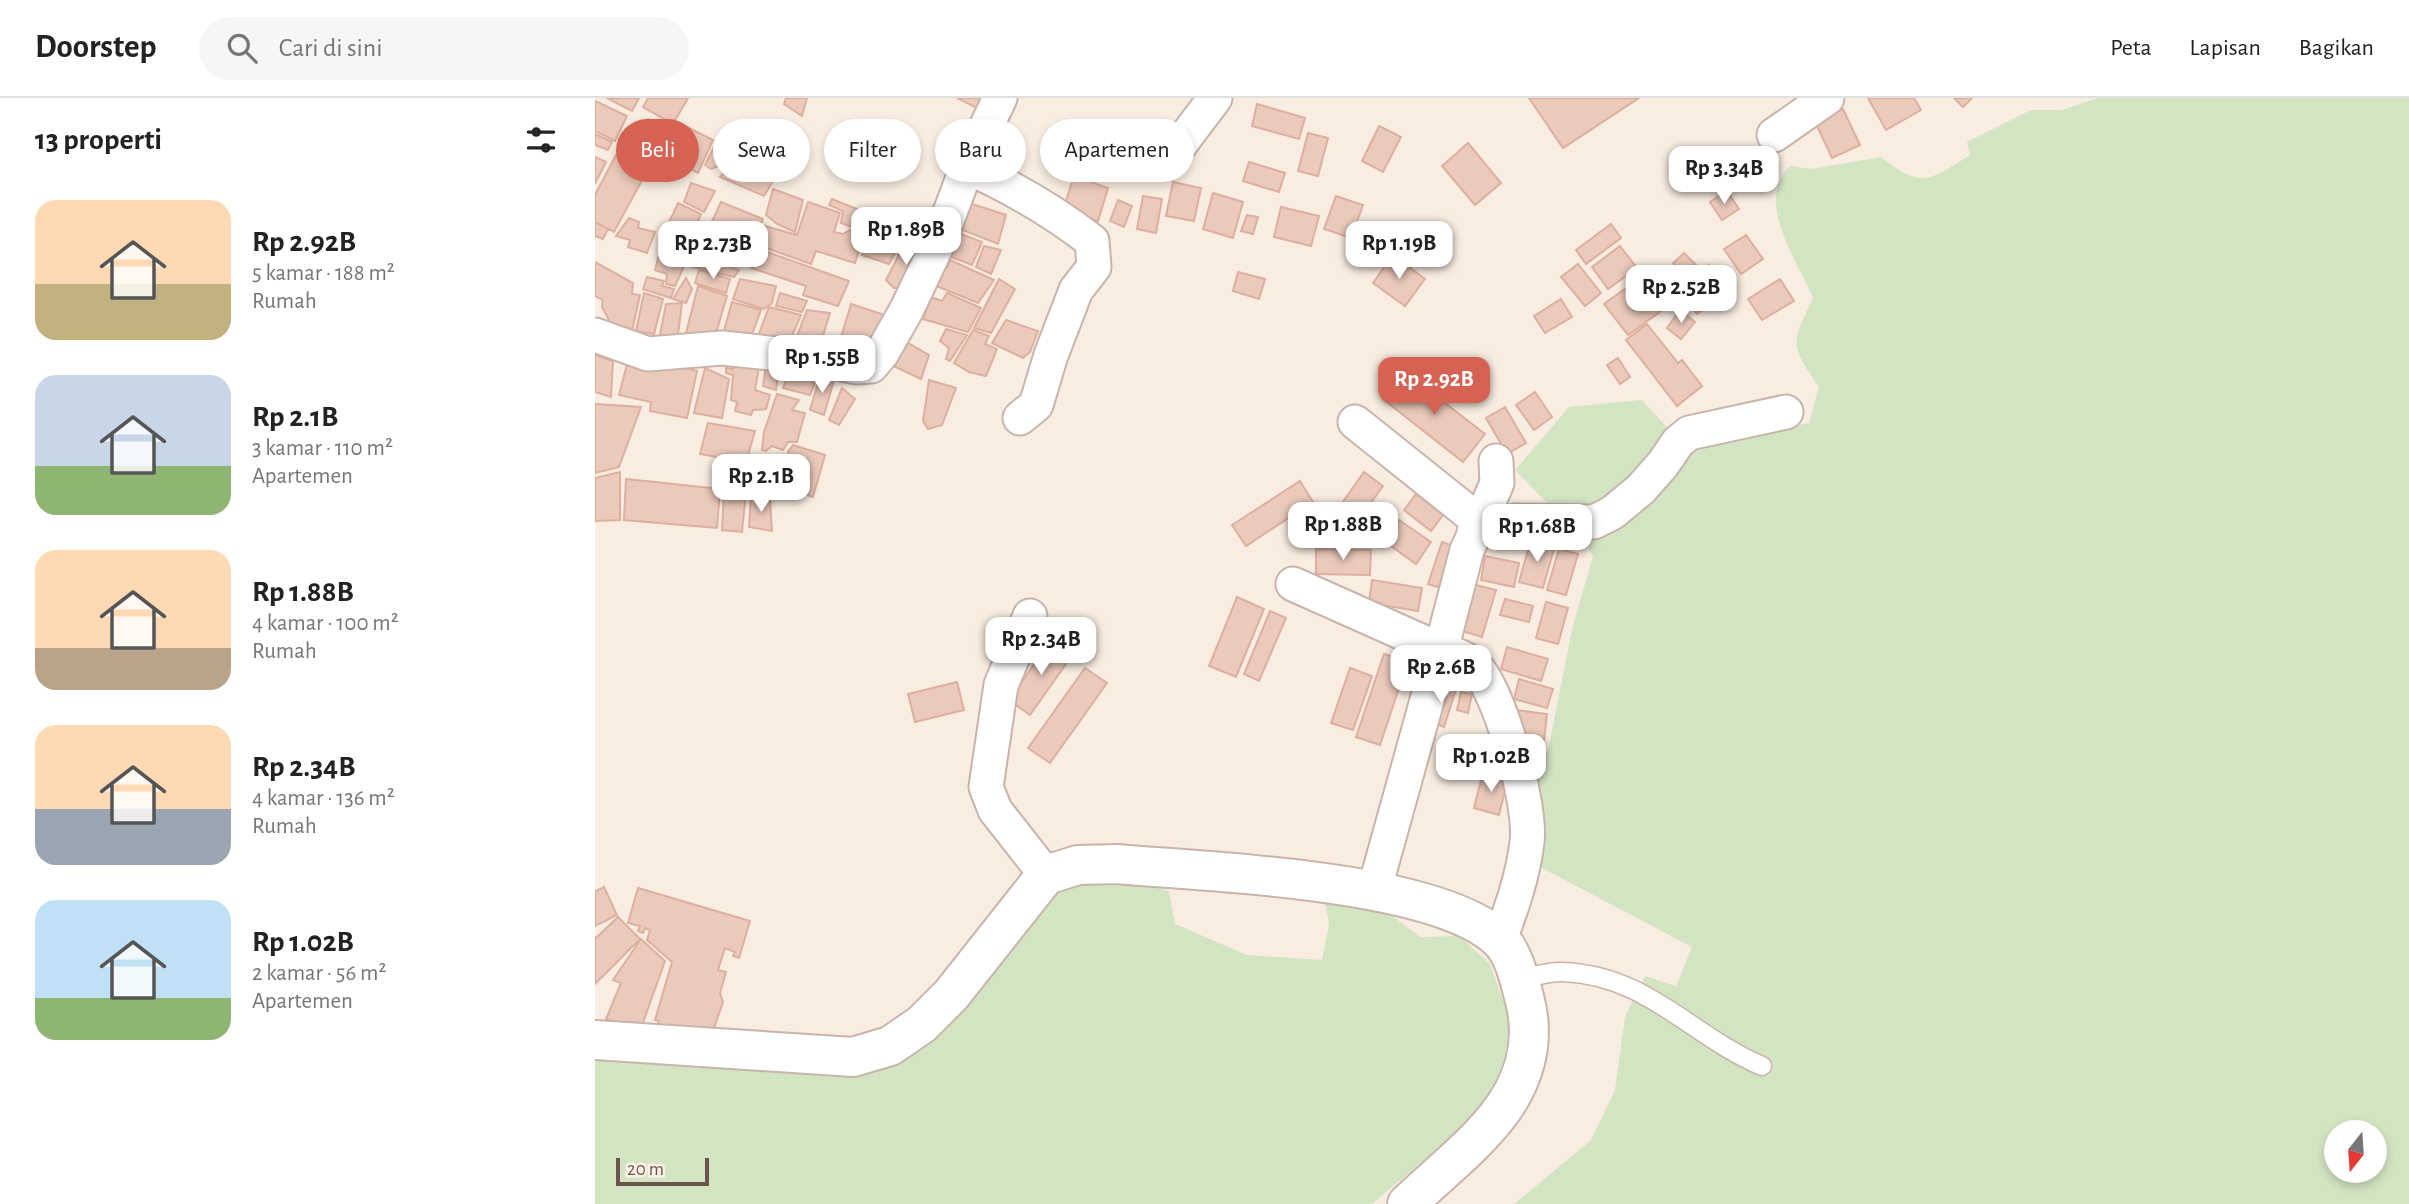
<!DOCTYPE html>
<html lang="id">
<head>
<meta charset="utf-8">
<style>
  body { margin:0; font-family:"Alegreya Sans",sans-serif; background:#f6f6f6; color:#222; height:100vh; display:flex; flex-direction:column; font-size:26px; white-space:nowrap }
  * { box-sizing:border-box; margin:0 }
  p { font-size:23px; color:#767676 }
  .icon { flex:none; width:38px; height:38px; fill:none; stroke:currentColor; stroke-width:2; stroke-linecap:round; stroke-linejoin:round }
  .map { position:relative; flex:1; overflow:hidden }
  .sheet { display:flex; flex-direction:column; background:#fff; width:595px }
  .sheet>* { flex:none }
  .hud { position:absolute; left:21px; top:21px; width:665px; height:63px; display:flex; gap:14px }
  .needle { width:46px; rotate:197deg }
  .buttons { position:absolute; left:1729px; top:1022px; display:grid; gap:14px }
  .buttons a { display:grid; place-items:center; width:63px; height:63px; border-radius:50%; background:#fff; box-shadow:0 4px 10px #0003; font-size:35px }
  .scale { position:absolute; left:21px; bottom:18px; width:93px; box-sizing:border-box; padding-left:7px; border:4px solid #6d544b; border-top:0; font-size:19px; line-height:24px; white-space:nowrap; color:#6d544b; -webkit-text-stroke:5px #fdf2e7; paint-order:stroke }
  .price { position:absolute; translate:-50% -60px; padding:0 16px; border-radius:14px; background:#fff; color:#222; font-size:23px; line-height:46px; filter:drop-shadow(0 2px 4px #0008) }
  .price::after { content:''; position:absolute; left:50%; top:42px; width:21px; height:16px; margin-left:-10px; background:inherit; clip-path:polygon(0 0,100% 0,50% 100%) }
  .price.active { background:#d66253; color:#fff }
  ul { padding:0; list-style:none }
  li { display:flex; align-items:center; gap:21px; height:175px; padding:0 35px }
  li span { display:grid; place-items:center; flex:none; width:196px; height:140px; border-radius:21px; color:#555 }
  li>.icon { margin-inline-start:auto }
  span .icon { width:84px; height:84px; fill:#fffc; stroke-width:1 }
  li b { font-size:30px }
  h2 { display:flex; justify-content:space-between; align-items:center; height:84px; padding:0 35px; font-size:30px }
  .pill { padding:0 24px; border-radius:32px; background:#fff; box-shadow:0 4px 10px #0003; font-size:24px; line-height:63px }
  .pill.active { background:#d66253; color:#fff }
  header { display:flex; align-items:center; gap:42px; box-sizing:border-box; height:98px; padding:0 35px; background:#fff; border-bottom:2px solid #e0e0e0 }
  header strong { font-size:33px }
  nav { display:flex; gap:38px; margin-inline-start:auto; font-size:24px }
  .search { width:490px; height:63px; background:#f6f6f6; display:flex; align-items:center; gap:18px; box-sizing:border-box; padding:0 24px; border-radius:38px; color:#767676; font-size:26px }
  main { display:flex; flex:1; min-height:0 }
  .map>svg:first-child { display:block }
  .green { fill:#d3e4c2; fill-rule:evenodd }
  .building { fill:#ebcabc; stroke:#dcaf9e; stroke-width:2 }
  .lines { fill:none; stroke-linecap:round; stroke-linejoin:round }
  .service-casing { stroke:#c8b4aa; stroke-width:21 }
  .minor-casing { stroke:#c8b4aa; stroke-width:37 }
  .tertiary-casing { stroke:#c8b4aa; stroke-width:42 }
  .service { stroke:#fff; stroke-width:18 }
  .minor { stroke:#fff; stroke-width:33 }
  .tertiary { stroke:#fff; stroke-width:38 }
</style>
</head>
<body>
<header>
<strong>Doorstep</strong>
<div class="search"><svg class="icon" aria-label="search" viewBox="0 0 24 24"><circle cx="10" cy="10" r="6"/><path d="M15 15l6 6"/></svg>Cari di sini</div>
<nav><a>Peta</a><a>Lapisan</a><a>Bagikan</a></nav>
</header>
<main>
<section class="sheet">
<h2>13 properti<svg class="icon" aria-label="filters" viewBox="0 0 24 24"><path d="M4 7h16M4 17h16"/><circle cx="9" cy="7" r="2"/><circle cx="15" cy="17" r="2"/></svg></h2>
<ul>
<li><span style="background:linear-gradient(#ffd9b3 60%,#c2b280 0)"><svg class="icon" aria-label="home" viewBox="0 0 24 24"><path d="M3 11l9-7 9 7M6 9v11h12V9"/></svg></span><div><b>Rp 2.92B</b><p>5 kamar · 188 m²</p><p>Rumah</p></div></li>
<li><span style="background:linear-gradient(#c9d6e8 65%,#8fb573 0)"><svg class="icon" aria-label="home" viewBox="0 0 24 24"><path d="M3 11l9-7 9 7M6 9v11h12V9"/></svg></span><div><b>Rp 2.1B</b><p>3 kamar · 110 m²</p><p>Apartemen</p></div></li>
<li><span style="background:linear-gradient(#ffd9b3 70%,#b9a48a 0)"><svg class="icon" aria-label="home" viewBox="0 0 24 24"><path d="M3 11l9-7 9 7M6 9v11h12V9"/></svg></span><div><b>Rp 1.88B</b><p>4 kamar · 100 m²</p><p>Rumah</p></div></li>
<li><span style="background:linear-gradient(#ffd9b3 60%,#9aa5b1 0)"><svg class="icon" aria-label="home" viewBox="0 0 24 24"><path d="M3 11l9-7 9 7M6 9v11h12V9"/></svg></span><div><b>Rp 2.34B</b><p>4 kamar · 136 m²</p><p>Rumah</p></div></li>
<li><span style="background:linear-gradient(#bfe0f5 70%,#8fb573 0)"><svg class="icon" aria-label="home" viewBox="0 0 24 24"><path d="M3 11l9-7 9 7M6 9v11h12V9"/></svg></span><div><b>Rp 1.02B</b><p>2 kamar · 56 m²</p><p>Apartemen</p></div></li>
</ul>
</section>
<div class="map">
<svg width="1814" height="1106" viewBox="0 0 1814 1106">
  <rect width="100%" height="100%" fill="#f9ede1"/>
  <path class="green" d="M1502,0H1814V1106H919L996,1042L1020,992L1030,919L1050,878L1081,888L1097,849L945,769L948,753L935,658L953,653L977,531L998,458L985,438L920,372L974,309L1047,302L1091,350L1214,325L1224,289C1194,245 1196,247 1218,200C1202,162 1159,104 1195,68L1217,71L1286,59C1326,91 1334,83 1375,57L1372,44L1436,12H1468ZM1741,1034H1780V1073H1741Z
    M520,773L574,793L580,826L652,857L727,862L734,826L730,805L791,813L825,839L864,838L895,866L919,932L906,975L891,1010L777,1106H0V960L312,952L381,898L445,808L470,780Z"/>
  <path class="building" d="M12,0H44L37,13Z
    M53,0H93L78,26L48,9Z
    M191,0H212L207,18L189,6Z
    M362,0H397L390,14Z
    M934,0H1044L968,50Z
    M1273,0H1319L1326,12L1291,32Z
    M1359,0H1377L1368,9Z
    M0,3L32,18L20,43L0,33Z
    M662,6L710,20L704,41L657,28Z
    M1248,11L1265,47L1237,60L1220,24Z
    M53,21L75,36L67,51L61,49L56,65L26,55L27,43L37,27Z
    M84,25L118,42L103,75L68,58Z
    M784,28L806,39L788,74L767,63Z
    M713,35L733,40L723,78L703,73Z
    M0,36L17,44L13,52L0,47Z
    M124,39L134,54L135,64L116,71L110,67Z
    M142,44L190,63L169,98L125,79L137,66Z
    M873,45L906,85L880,107L847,68Z
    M21,57L52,73L19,134L0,124V97Z
    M0,59L11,64L0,86Z
    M654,64L690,75L684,94L648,83Z
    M479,78L513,90L503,123L468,112Z
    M578,84L606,90L599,123L571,118Z
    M96,85L120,93L109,114L89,104Z
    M178,91L208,102L200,134L182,126L171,117Z
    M1132,93L1144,111L1127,122L1115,104Z
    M618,95L648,104L638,140L608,131Z
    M548,98L567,101L561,135L542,131Z
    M741,98L768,107L756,140L729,131Z
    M237,101L267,113L261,130L246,125L248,113L234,107Z
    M523,102L537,108L529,129L515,123Z
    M368,103L411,117L403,146L360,129Z
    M126,104L168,121L155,152L112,134Z
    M213,104L245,115L239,134L248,136L255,132L269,136L260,165L221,153L216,166L163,147L170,128L202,137Z
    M83,105L106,116L88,157L64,146Z
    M686,109L724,118L716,148L679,139Z
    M652,117L663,119L658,136L646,133Z
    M34,120L44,124L43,130L60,134L52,155L33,149L35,142L21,138Z
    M275,123L309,138L294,166L267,157Z
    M0,124L13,131L8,141L0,138Z
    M1016,126L1026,140L991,166L981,152Z
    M356,132L387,144L377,167L351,157Z
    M1151,137L1168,161L1146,176L1129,151Z
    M310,145L332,157L314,190H299L291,182Z
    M97,146L132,158L129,167L144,172L139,179L94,168L95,165L88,160Z
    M389,148L406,152L396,176L381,169Z
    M1025,148L1042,170L1013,191L997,169Z
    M161,150L254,183L243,208L208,197L211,188L156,170Z
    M65,153L91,164L80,188L71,186L72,176L60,172Z
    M1089,155L1103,169L1091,180L1078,165Z
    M798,157L830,181L810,208L778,185Z
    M355,162L399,182L383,205L334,185L341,167L352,170Z
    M0,164L38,185L37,196L45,197L37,233L59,242L9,236L14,222L7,209L8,202L0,198Z
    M983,166L1006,195L990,208L966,179Z
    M1114,167L1133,192L1102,216L1083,191Z
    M104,172L135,181L131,195L100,185Z
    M643,174L670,181L664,201L638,193Z
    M52,179L69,183L67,188L79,191L76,200L48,191Z
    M91,180L97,191L91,205L78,201Z
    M145,181L181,188L177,205L169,211L138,201Z
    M404,181L420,191L396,235L379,230Z
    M1185,181L1199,203L1167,222L1153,201Z
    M103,188L132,198L119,242L90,239Z
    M1030,191L1041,206L1058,194L1070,210L1033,237L1009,206Z
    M49,195L68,201L59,236L41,233Z
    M185,195L212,203L207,214L181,208Z
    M352,195L386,210L373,234L328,221L336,199L347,203Z
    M966,201L977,219L950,235L939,218Z
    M137,204L166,212L153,247L126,243Z
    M87,205L82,244L64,242L71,206Z
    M256,206L293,218L274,266L241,256Z
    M174,209L206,217L191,252L159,249Z
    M212,212L235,215L222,257L197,251Z
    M1085,212L1100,224L1086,241L1072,230Z
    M411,222L443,233L435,254L428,260L397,245Z
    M1052,226L1083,265L1087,262L1107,288L1082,308L1031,242Z
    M351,231L372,237L355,263L351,261L354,250L345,243Z
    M378,232L394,238L390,246L402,251L391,278L374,274L359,265Z
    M301,238L334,257L326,281L290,264Z
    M35,255L102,273L92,320L55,313L56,304L24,297Z
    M0,257L18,263L16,299L0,294Z
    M1023,260L1035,279L1025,286L1012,267Z
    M199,263L225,270L215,297L188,290Z
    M139,265L164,269L160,292L175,297L171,311L158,312L156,317L140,313L142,304L136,302L138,277L131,275V270L138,271Z
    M171,267L184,271L181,292L168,288Z
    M110,270L134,281L127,320L99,315Z
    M810,274L890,336L868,364L788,301Z
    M225,278L239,282L229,317L215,312Z
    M334,282L361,290L347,327L333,331L328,323Z
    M247,290L260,301L244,327L234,322Z
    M940,294L957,319L939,332L921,307Z
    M182,296L204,302L197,312L210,315L202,344H193L188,352L177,348L171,353L167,352L169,334Z
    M0,306L46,309L24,369L0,375Z
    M910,309L931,345L912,356L891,320Z
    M113,325L160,333L151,364L105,356Z
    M198,347L230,357L218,399L204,394L209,375L194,372L193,354Z
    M164,357L190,359V371L203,375L199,397L156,388Z
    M25,374V422L0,423V380Z
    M769,374L788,388L747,445L728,432Z
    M31,381L125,391L122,430L29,422Z
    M705,383L718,404L651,448L637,427Z
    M129,392L151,394L147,434L127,432Z
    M821,396L848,417L836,433L809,412Z
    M156,398L175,401L177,433L154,429Z
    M804,422L836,444L821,466L789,443Z
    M936,441L960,447L948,490L924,484Z
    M847,444L867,451L853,492L833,486Z
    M721,451L776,452L775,477L721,476Z
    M964,451L983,456L971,497L952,492Z
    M890,458L924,465L919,489L886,482Z
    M777,482L827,490L823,513L774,505Z
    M877,486L901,492L887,539L864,532Z
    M642,499L669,511L641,579L614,568Z
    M910,501L938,508L934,524L905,517Z
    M951,504L973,510L963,546L941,540Z
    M675,513L691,520L664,583L649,576Z
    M457,541L478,556L435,617L414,602Z
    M912,549L953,561L946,583L906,571Z
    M789,556L813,563L785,647L761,639Z
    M490,570L512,585L455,665L433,650Z
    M755,570L777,578L758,632L736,625Z
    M924,581L958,591L952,610L919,601Z
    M362,584L369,612L320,624L313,596Z
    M844,585L861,591L849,629L832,623Z
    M866,594L877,596L873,615L862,612Z
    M920,612L952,616L949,642L917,637Z
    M888,674L913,681L904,717L879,710Z
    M9,789L22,817L0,828V794Z
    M43,790L155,823L144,860L138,858L140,854L130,850L123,872L131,874L125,895L128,904L115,941L62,930L64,923L60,922L77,864L52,842L55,832L50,830L48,835L43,833L45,828L33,825Z
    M23,819L45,841L0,886V841Z
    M46,841L70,863L45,933L11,921L26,885L18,882Z"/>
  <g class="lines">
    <g class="service-casing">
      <path id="service" d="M925,881C938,879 954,873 968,874C1052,877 1096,938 1167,968"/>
    </g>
    <g class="minor-casing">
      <path id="minor" d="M1179,37L1232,0
        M577,57L620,0
        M372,69C417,89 458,113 497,143L499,169L481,192L456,257L441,307L425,320
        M0,237L53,256L127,250L221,260L261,269L276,268L287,255L312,211L345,141L372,69L405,0
        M760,324L885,424L872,452L846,552C858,556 870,559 880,568C905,593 937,708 932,744C928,778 917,809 905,841
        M885,424L902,385L901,363
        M879,434L920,423L999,424L1017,415L1046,391L1068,366L1083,344L1094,335L1191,314
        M698,486L846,552L779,793
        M435,518L406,587L391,689L400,712L451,777"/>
    </g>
    <g class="tertiary-casing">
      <path id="tertiary" d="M0,942L258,959L295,948L327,926L356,897L451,777L483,767L522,766C613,774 837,781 903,840C919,854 925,883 930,903C941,946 928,987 900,1021C875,1052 841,1078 812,1106"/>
    </g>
    <use href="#service" class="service"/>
    <use href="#minor" class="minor"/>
    <use href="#tertiary" class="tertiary"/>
  </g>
</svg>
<div class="buttons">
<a><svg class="needle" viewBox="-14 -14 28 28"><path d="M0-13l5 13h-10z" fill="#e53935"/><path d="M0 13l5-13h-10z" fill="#767676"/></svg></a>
</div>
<div class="scale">20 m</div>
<b class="price" style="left:1129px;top:108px">Rp 3.34B</b>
<b class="price" style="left:311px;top:169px">Rp 1.89B</b>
<b class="price" style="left:118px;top:183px">Rp 2.73B</b>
<b class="price" style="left:804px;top:183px">Rp 1.19B</b>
<b class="price" style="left:1086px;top:227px">Rp 2.52B</b>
<b class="price" style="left:227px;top:297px">Rp 1.55B</b>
<b class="price active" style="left:839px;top:319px">Rp 2.92B</b>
<b class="price" style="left:166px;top:416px">Rp 2.1B</b>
<b class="price" style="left:748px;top:464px">Rp 1.88B</b>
<b class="price" style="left:942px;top:466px">Rp 1.68B</b>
<b class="price" style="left:446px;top:579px">Rp 2.34B</b>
<b class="price" style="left:846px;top:607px">Rp 2.6B</b>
<b class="price" style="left:896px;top:696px">Rp 1.02B</b>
<div class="hud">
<a class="pill active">Beli</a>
<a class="pill">Sewa</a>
<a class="pill">Filter</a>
<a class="pill">Baru</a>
<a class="pill">Apartemen</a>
</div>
</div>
</main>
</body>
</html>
